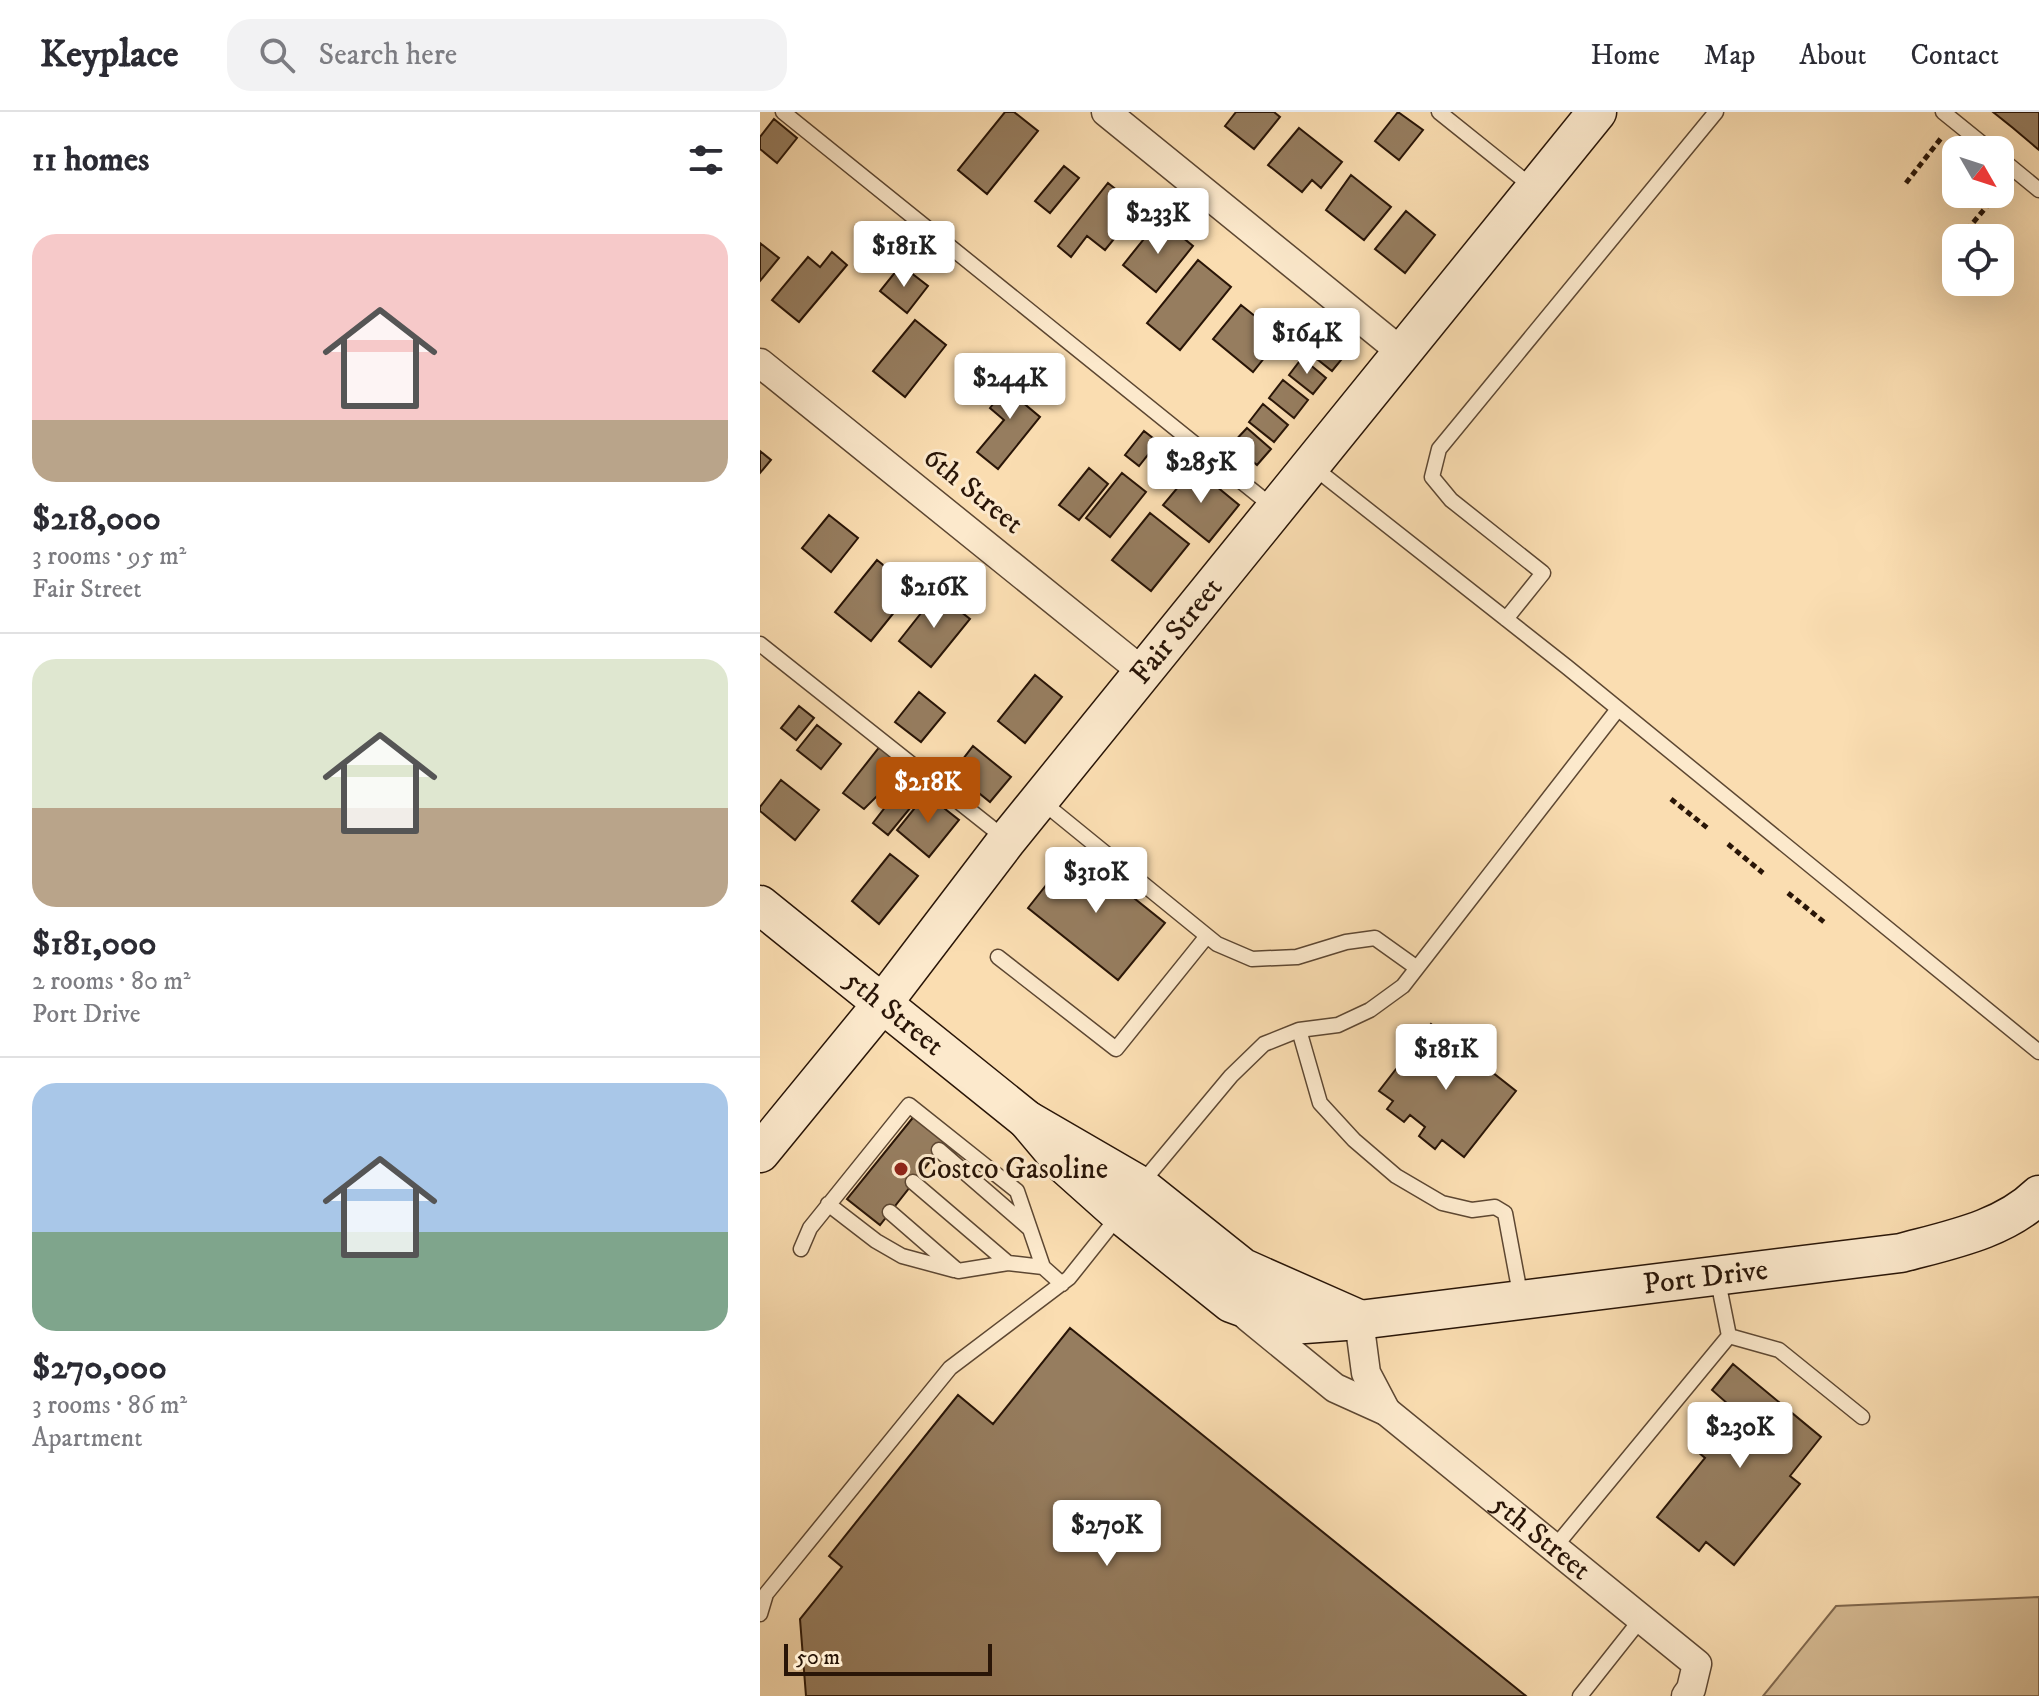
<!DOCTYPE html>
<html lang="en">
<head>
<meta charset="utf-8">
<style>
  body { margin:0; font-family:"IM FELL DW Pica",serif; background:#f2f2f3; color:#2b2b33; height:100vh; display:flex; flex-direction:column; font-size:30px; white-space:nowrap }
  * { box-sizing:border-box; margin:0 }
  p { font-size:26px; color:#7c7c81 }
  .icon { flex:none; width:44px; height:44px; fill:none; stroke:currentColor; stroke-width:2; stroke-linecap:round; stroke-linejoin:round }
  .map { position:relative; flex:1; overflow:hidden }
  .sheet { display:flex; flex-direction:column; background:#fff; width:760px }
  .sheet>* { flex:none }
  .needle { width:52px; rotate:129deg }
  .fabs { position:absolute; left:1182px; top:24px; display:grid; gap:16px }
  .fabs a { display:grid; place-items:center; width:72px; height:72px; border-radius:16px; background:#fff; box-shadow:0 8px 32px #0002; font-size:40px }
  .scale { position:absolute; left:24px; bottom:20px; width:208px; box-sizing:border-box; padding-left:8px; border:4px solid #291507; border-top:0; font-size:22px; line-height:28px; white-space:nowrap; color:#291507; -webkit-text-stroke:6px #fce9cc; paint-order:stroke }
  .price { position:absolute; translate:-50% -68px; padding:0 18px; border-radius:8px; background:#fff; color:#222; font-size:26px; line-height:52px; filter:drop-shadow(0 2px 4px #0008) }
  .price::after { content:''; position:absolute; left:50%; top:48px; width:24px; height:18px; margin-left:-12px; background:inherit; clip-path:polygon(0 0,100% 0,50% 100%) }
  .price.on { background:#b45309; color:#fff }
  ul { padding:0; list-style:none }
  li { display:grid; align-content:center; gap:16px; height:424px; padding:0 32px }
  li+li { border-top:2px solid #e1e1e2 }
  li span { display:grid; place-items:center; height:248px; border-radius:24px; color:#555 }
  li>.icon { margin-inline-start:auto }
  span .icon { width:144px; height:144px; fill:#fffc; stroke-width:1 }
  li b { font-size:34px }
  h2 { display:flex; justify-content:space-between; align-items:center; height:96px; padding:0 32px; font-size:34px }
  header { display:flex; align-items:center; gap:48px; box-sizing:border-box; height:112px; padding:0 40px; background:#fff; border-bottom:2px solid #e1e1e2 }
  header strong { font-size:38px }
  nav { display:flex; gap:44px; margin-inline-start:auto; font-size:28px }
  .search { width:560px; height:72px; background:#f2f2f3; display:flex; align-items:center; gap:20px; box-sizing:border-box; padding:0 28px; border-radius:24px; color:#7c7c81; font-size:30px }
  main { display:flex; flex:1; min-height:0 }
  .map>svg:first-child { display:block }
  .green { fill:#d6bb94; stroke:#80684e; stroke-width:2 }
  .building { fill:#967d5f; stroke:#291507; stroke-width:2 }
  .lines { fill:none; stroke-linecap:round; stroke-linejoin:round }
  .lane-casing { stroke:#5d4732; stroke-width:17 }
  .street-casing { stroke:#5d4732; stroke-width:31 }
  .secondary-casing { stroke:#291507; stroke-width:41 }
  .path { stroke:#291507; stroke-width:5; stroke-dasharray:6 4; stroke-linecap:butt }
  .lane { stroke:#fce9cc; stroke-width:14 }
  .street { stroke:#fce9cc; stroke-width:28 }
  .secondary { stroke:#fce9cc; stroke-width:38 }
  .poi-dot { fill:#8f2418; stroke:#fce9cc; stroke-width:3 }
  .labels { text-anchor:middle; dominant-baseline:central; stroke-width:6; stroke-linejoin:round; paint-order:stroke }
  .street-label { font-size:30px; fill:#291507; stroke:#fce9cc }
  .poi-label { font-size:30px; fill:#291507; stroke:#fce9cc; text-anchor:start }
</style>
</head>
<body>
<header>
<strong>Keyplace</strong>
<div class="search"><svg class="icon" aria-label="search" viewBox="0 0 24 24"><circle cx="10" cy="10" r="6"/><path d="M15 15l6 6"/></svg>Search here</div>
<nav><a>Home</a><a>Map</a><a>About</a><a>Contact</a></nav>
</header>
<main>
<section class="sheet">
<h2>11 homes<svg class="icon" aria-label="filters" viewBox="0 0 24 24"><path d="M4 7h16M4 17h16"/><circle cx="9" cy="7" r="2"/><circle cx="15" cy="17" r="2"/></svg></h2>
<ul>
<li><span style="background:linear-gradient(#f6c9c9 75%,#b9a48a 0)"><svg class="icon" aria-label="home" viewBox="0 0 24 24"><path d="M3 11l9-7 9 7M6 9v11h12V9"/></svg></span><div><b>$218,000</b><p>3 rooms · 95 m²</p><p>Fair Street</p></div></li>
<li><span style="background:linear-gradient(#dfe7d0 60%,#b9a48a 0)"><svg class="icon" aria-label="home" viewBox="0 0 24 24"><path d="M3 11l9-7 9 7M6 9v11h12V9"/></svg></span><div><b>$181,000</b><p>2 rooms · 80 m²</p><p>Port Drive</p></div></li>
<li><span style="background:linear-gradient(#a9c7e8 60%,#7fa58c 0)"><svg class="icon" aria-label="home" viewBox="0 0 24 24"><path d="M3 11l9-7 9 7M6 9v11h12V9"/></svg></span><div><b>$270,000</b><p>3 rooms · 86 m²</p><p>Apartment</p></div></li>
</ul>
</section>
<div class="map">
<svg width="1279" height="1584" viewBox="0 0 1279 1584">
  <rect width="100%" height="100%" fill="#faddb1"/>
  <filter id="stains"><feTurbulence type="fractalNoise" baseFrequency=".0025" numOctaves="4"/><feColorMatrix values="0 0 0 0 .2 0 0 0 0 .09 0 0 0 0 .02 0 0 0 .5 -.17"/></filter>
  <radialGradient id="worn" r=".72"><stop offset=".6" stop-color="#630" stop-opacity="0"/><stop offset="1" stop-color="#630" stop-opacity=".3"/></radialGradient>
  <path class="green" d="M1279,1485V1584H1003L1076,1494Z"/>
  <path class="building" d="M245,0H254L278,19L227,82L198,58Z
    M476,0H514L520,5L494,37L465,14Z
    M638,0L663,18L639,48L615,29Z
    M1233,0H1279V38L1253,16Z
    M14,7L37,26L17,51L0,37V25Z
    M539,16L582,50L561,76L552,68L542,80L508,53Z
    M304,54L319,66L290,101L275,89Z
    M591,63L631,95L604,128L566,98Z
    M348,71L379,96L345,138L327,124L311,145L298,134Z
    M646,99L675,123L645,161L615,137Z
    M400,107L433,134L396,180L363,153Z
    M0,131L19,146L0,169Z
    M72,140L87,153L39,210L12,188L48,145L60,155Z
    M438,148L471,175L420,238L387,211Z
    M141,153L168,174L147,201L120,179Z
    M481,193L521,225L493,260L453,227Z
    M155,208L186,233L145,285L113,259Z
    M561,221L586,242L572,259L547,239Z
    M542,246L566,266L553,282L529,263Z
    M260,258L276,270L261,289L280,305L238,357L217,340L244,308L230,296Z
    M523,268L548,288L534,306L509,286Z
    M503,292L528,313L514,330L489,310Z
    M487,316L511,337L497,353L472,332Z
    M384,319L398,330L379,354L365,343Z
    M0,339L11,348L0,361Z
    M329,356L348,372L319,408L299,393Z
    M434,356L479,393L449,430L403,393Z
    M362,361L386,380L350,425L326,406Z
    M390,401L429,432L391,479L352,448Z
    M69,403L98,426L71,460L42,436Z
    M117,448L153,477L111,529L75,500Z
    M177,481L210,507L171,555L139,529Z
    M275,563L302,585L265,631L238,609Z
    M159,580L185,601L161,630L135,610Z
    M39,594L54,606L36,628L21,616Z
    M57,613L81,632L61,657L37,638Z
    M121,633L152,658L131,685L123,678L104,697L83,681Z
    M213,634L251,665L230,690L193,660Z
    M21,668L59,698L35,728L0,699V695Z
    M140,676L156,689L128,723L113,711Z
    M166,682L199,708L169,745L137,718Z
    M314,738L405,811L358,868L268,796Z
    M130,742L158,764L119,812L92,789Z
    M671,912L756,979L704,1045L682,1028L675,1037L659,1024L665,1015L650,1003L644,1010L627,997L633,989L619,979Z
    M155,1003L187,1028L120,1113L87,1087Z
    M310,1216L766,1584H46L40,1507L82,1455L69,1444L198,1283L233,1312Z
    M973,1252L1061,1325L1030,1364L1040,1372L974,1453L946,1430L939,1439L897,1405L945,1346L932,1335L968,1292L952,1278Z"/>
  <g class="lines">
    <g class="lane-casing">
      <path id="lane" d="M23,0L513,395
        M679,0L775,77
        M1183,0L1230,38
        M1240,46L1279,78
        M552,354L807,555L1279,940
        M746,507L783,461L691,388L672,365L679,337L956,0
        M0,532L247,728
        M280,688L457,832L492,847L537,845L586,830L615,826L657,856
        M238,845L356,937L447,824
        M539,918L560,991L594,1028L636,1064L682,1091L712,1098L735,1095L745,1101L761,1187
        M179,1038L270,1117
        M153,1070L248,1151
        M380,1073L471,964L504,932L539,918L578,913L610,898L643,874L858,597
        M68,1092L116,1129L142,1144L194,1158
        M130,1100L198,1159L248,1151L283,1155
        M41,1137L50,1116L149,993L257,1079L283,1155L302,1172
        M957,1164L969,1224
        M794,1436L969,1224L1019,1238L1102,1305
        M0,1502L6,1482L190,1256L309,1166L360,1102
        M820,1584L881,1507"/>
    </g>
    <g class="street-casing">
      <g id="street">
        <path d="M346,0L644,242"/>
        <path d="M0,251L383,560"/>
        <path id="s1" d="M488,1205L575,1276L626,1299L937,1552L931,1577L926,1584"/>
        <path d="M599,1208L606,1261L626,1299"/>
      </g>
    </g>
    <g class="secondary-casing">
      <g id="secondary">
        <path id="s2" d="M0,793L267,1008L379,1073L483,1156L596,1206"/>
        <path id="s3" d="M267,1008L304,1052L360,1102L471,1191L531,1213L599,1208L1141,1141C1189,1128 1243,1118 1279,1083"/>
        <path id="s4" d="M0,1041L122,892L247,728L837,0"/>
      </g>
    </g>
    <path class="path" d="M1146,71L1182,25
      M1207,118L1237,82
      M911,687L950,718
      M968,732L1003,761
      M1028,781L1064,810"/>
    <use href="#lane" class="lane"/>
    <use href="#street" class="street"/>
    <use href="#secondary" class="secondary"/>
  </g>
  <circle class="poi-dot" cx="141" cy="1057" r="8"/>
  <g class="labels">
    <g class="street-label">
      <text transform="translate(213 379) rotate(39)">6th Street</text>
      <text stroke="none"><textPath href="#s4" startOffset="668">Fair Street</textPath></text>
      <text stroke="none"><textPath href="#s2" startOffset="172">5th Street</textPath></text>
      <text stroke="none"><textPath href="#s3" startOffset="756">Port Drive</textPath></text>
      <text stroke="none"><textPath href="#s1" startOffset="368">5th Street</textPath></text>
    </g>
    <g class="poi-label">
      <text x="157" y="1057">Costco Gasoline</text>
    </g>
  </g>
  <rect width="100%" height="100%" filter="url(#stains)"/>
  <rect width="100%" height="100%" fill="url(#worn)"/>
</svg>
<div class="fabs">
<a><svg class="needle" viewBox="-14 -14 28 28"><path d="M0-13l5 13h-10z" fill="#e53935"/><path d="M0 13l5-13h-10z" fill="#7c7c81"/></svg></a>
<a><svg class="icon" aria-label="locate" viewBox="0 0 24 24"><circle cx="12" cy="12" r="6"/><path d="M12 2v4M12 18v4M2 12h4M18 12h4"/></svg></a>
</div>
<div class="scale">50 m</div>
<b class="price" style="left:398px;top:144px">$233K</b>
<b class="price" style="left:144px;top:177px">$181K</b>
<b class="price" style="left:547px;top:264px">$164K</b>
<b class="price" style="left:250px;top:309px">$244K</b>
<b class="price" style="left:441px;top:393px">$285K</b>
<b class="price" style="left:174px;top:518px">$216K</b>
<b class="price on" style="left:168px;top:713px">$218K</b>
<b class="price" style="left:336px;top:803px">$310K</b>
<b class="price" style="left:686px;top:980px">$181K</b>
<b class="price" style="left:980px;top:1358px">$230K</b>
<b class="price" style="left:347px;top:1456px">$270K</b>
</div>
</main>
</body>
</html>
